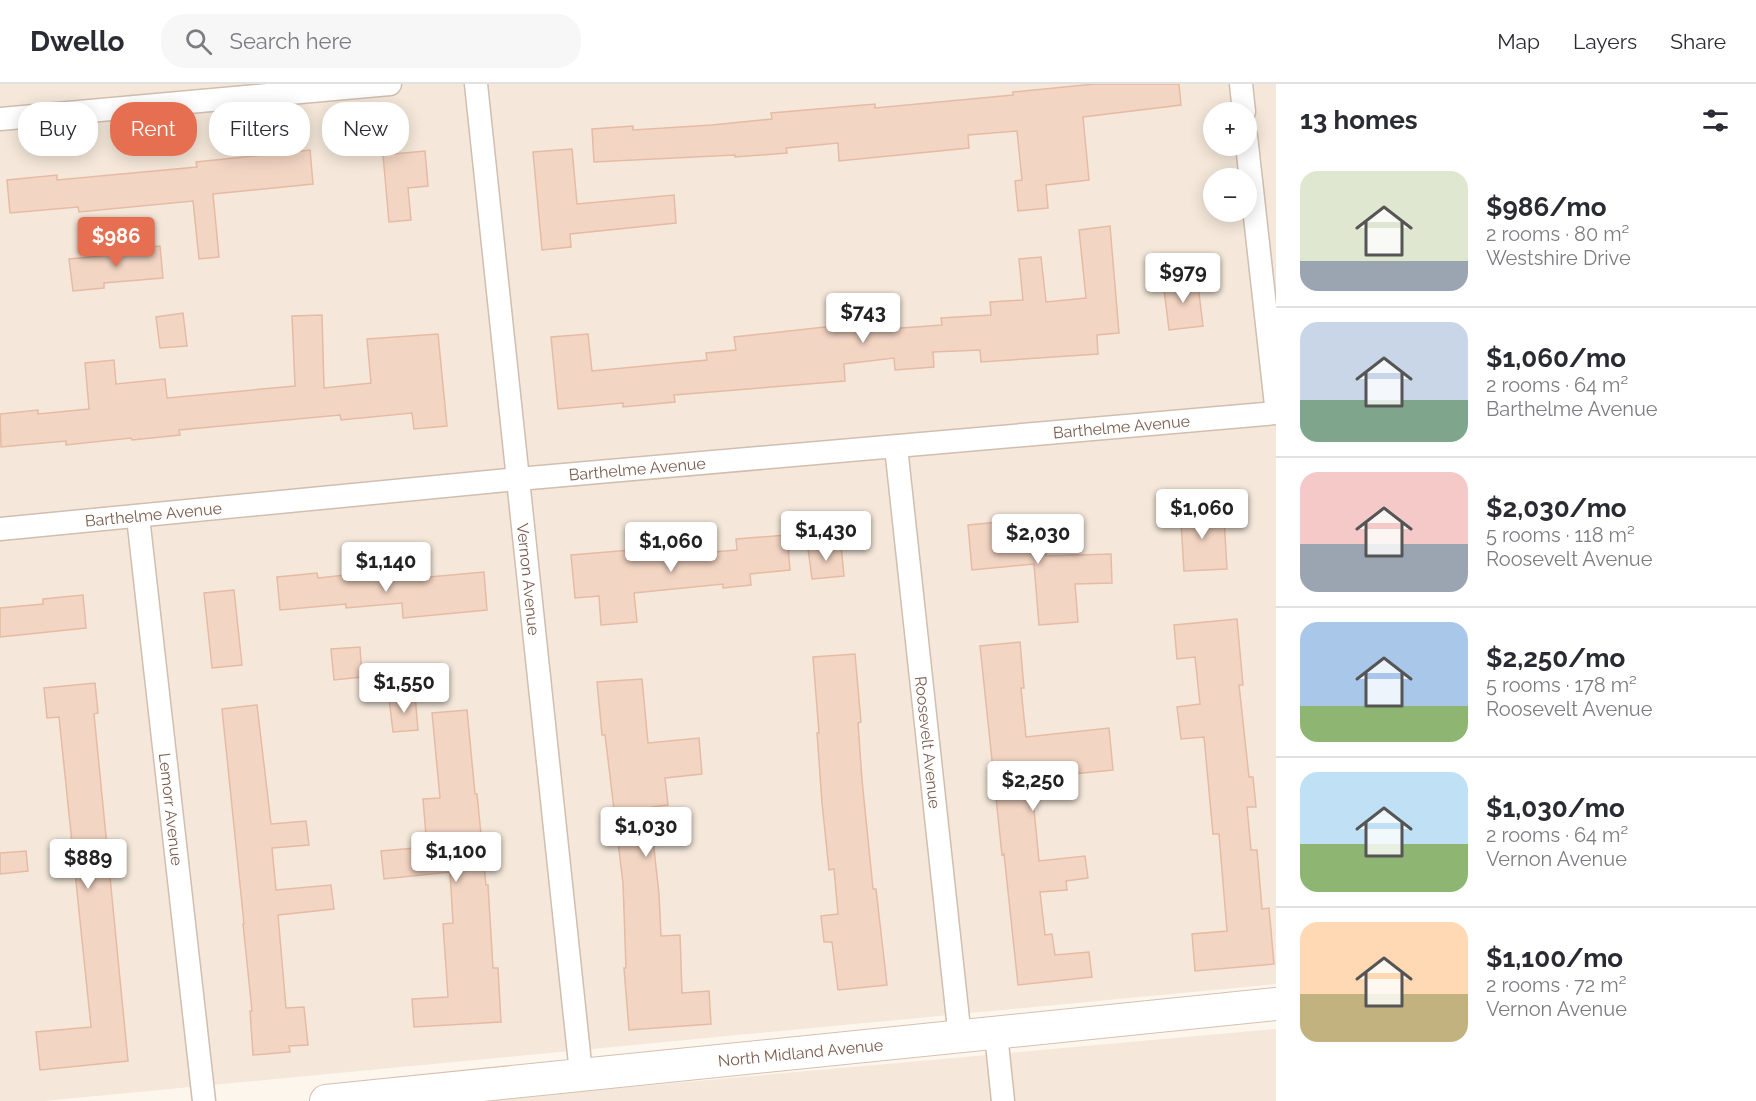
<!DOCTYPE html>
<html lang="en">
<head>
<meta charset="utf-8">
<style>
  body { margin:0; font-family:Raleway,sans-serif; background:#f7f7f7; color:#2b2b33; height:100vh; display:flex; flex-direction:column; font-size:22px; white-space:nowrap }
  * { box-sizing:border-box; margin:0 }
  p { font-size:20px; color:#7c7c81 }
  .icon { flex:none; width:33px; height:33px; fill:none; stroke:currentColor; stroke-width:2; stroke-linecap:round; stroke-linejoin:round }
  .map { position:relative; flex:1; overflow:hidden }
  .sheet { display:flex; flex-direction:column; background:#fff; width:480px }
  .sheet>* { flex:none }
  .hud { position:absolute; left:18px; top:18px; width:570px; height:54px; display:flex; gap:12px }
  .controls { position:absolute; left:1203px; top:18px; display:grid; gap:12px }
  .controls a { display:grid; place-items:center; width:54px; height:54px; border-radius:50%; background:#fff; box-shadow:0 3px 15px #0003; font-size:30px }
  .price { position:absolute; translate:-50% -51px; padding:0 14px; border-radius:6px; background:#fff; color:#222; font-size:20px; line-height:39px; filter:drop-shadow(0 2px 3px #0008) }
  .price::after { content:''; position:absolute; left:50%; top:36px; width:18px; height:14px; margin-left:-9px; background:inherit; clip-path:polygon(0 0,100% 0,50% 100%) }
  .price.on { background:#e76f51; color:#fff }
  ul { padding:0; list-style:none }
  li { display:flex; align-items:center; gap:18px; height:150px; padding:0 24px }
  li+li { border-top:2px solid #e1e1e2 }
  li span { display:grid; place-items:center; flex:none; width:168px; height:120px; border-radius:18px; color:#555 }
  li>.icon { margin-inline-start:auto }
  span .icon { width:72px; height:72px; fill:#fffc; stroke-width:1 }
  li b { font-size:26px }
  h2 { display:flex; justify-content:space-between; align-items:center; height:72px; padding:0 24px; font-size:26px }
  .tag { padding:0 21px; border-radius:24px; background:#fff; box-shadow:0 3px 15px #0003; font-size:21px; line-height:54px }
  .tag.on { background:#e76f51; color:#fff }
  header { display:flex; align-items:center; gap:36px; box-sizing:border-box; height:84px; padding:0 30px; background:#fff; border-bottom:2px solid #e1e1e2 }
  header strong { font-size:28px }
  nav { display:flex; gap:33px; margin-inline-start:auto; font-size:21px }
  .search { width:420px; height:54px; background:#f7f7f7; display:flex; align-items:center; gap:15px; box-sizing:border-box; padding:0 21px; border-radius:24px; color:#7c7c81; font-size:22px }
  main { display:flex; flex:1; min-height:0 }
  .map>svg:first-child { display:block }
  .residential { fill:#f5e8da; fill-rule:evenodd }
  .building { fill:#f3d5c3; stroke:#e6bba3; stroke-width:1.5 }
  .lines { fill:none; stroke-linecap:round; stroke-linejoin:round }
  .street-casing { stroke:#d1beb0; stroke-width:25 }
  .secondary-casing { stroke:#d6c0b0; stroke-width:34 }
  .street { stroke:#fff; stroke-width:22 }
  .secondary { stroke:#fff; stroke-width:32 }
  .labels { text-anchor:middle; dominant-baseline:central; stroke-width:6; stroke-linejoin:round; paint-order:stroke }
  .street-label { font-size:16px; fill:#7a5c4d; stroke:#fffaf3 }
</style>
</head>
<body>
<header>
<strong>Dwello</strong>
<div class="search"><svg class="icon" aria-label="search" viewBox="0 0 24 24"><circle cx="10" cy="10" r="6"/><path d="M15 15l6 6"/></svg>Search here</div>
<nav><a>Map</a><a>Layers</a><a>Share</a></nav>
</header>
<main>
<div class="map">
<svg width="1276" height="1017" viewBox="0 0 1276 1017">
  <rect width="100%" height="100%" fill="#fdf6ec"/>
  <path class="residential" d="M0,0H1276V900L44,1017H0ZM1214,28H1246V62H1214ZM1214,94H1246V128H1214Z
    M1276,945V1017H492L585,1007Z"/>
  <path class="building" d="M1095,0H1179L1181,21L1083,33L1089,96L1046,101L1048,124L1018,127L1015,97L1022,96L1017,47L968,51L969,64L839,77L838,59L786,64L787,69L735,73V71L594,78L592,45L633,42V46L712,41L772,35L771,29L875,20V24L1013,11V8Z
    M572,65L577,120L674,111L676,139L570,150L571,163L542,166L533,68Z
    M310,66L313,100L213,110L219,173L199,175L193,117L79,128L78,123L10,129L7,96L57,91V96L197,83L196,78Z
    M425,67L428,102L408,104L411,136L389,138L383,71Z
    M1110,142L1119,249L1097,251L1098,270L981,278L980,266L933,268L934,283L895,286L894,274L844,280L845,297L674,311L675,318L623,323V319L558,325L551,253L588,250L592,287L707,276L706,269L736,266L734,253L860,239V247L942,241L941,234L991,231L990,218L1023,216L1019,175L1041,173L1046,218L1086,214L1079,146Z
    M160,162L163,194L104,199V204L73,207L69,175L132,169L131,165Z
    M1197,193L1203,242L1169,246L1163,197Z
    M183,229L187,262L160,264L156,233Z
    M322,231L324,304L371,299L367,255L438,250L447,342L414,345L412,329L341,336L340,331L179,346L180,351L132,356L131,354L66,361V357L1,363L0,330L38,326V330L89,325L85,279L114,276L116,300L165,295L167,314L295,302L292,232Z
    M1202,420L1203,435L1224,434L1227,485L1184,487L1180,421Z
    M1043,434L1046,472L1111,470L1112,499L1075,500L1078,538L1039,541L1034,480L972,486L968,441Z
    M787,451L790,486L750,490L751,501L723,504V500L634,509L637,538L601,541L599,512L575,514L571,471L631,466V472L690,466V470L737,466L736,455Z
    M841,461L844,492L812,495L808,465Z
    M383,487L384,497L484,488L487,526L403,534L402,519L346,524V520L280,526L277,493L317,489L318,494Z
    M234,506L242,581L212,584L204,509Z
    M83,511L86,544L0,553V524L43,520V515Z
    M1237,535L1243,601H1239L1249,693H1253L1256,723H1247L1251,766H1257L1262,825L1269,824L1274,880L1195,887L1192,850L1227,847L1219,750H1213L1204,653L1181,655L1177,623L1200,620L1195,573L1177,575L1174,541Z
    M1020,558L1024,604H1021L1026,653L1109,644L1113,686L1031,694L1039,777L1085,772L1088,794L1066,797L1067,806L1040,808L1045,851L1052,850L1055,871L1089,868L1092,893L1018,901L1004,770L1002,771L980,562Z
    M360,563L362,593L334,596L331,565Z
    M855,570L861,638L858,639L862,696L873,805H876L887,901L838,906L832,858H824L821,832L838,830L834,785L829,786L822,719L817,649H819L813,573Z
    M642,595L648,659L699,654L702,690L665,694L668,721L652,723L653,729H650L659,810L661,852L680,851L682,909L709,907L711,940L629,946L624,884H626L623,799L605,651H602L597,598Z
    M95,599L98,629L94,630L128,977L40,986L36,948L91,943L59,633L47,634L44,604Z
    M415,611L418,646L393,648L389,614Z
    M257,621L271,740L306,737L309,761L272,764L276,806L331,801L334,825L278,831L286,924L304,923L308,961L289,962L290,968L253,971L250,927H252L243,840H244L222,625Z
    M467,626L475,710H477L486,801H488L493,884H498L501,938L414,943L412,915L448,913L443,840L453,839L450,788L384,795L381,767L427,763L423,715L440,714L432,629Z
    M26,767L28,787L0,790V769Z"/>
  <g class="lines">
    <g class="street-casing">
      <g id="street">
        <path id="s1" d="M476,0L581,989"/>
        <path d="M1241,0L1244,28"/>
        <path d="M0,35L390,0"/>
        <path d="M1246,52L1276,321"/>
        <path id="s2" d="M896,363L960,954"/>
        <path id="s3" d="M138,433L204,1017"/>
        <path id="s4" d="M0,445L518,395L1276,329"/>
        <path d="M996,950L1003,1017"/>
      </g>
    </g>
    <g class="secondary-casing">
      <g id="secondary">
        <path id="s5" d="M326,1017C642,983 959,954 1276,920"/>
      </g>
    </g>
    <use href="#street" class="street"/>
    <use href="#secondary" class="secondary"/>
  </g>
  <g class="labels">
    <g class="street-label">
      <text stroke="none"><textPath href="#s4" startOffset="1126">Barthelme Avenue</textPath></text>
      <text stroke="none"><textPath href="#s4" startOffset="640">Barthelme Avenue</textPath></text>
      <text stroke="none"><textPath href="#s4" startOffset="154">Barthelme Avenue</textPath></text>
      <text stroke="none"><textPath href="#s1" startOffset="498">Vernon Avenue</textPath></text>
      <text stroke="none"><textPath href="#s2" startOffset="297">Roosevelt Avenue</textPath></text>
      <text stroke="none"><textPath href="#s3" startOffset="294">Lemorr Avenue</textPath></text>
      <text stroke="none"><textPath href="#s5" startOffset="477">North Midland Avenue</textPath></text>
    </g>
  </g>
</svg>
<div class="controls">
<a>+</a>
<a>−</a>
</div>
<b class="price on" style="left:116px;top:184px">$986</b>
<b class="price" style="left:1183px;top:220px">$979</b>
<b class="price" style="left:863px;top:260px">$743</b>
<b class="price" style="left:1202px;top:456px">$1,060</b>
<b class="price" style="left:826px;top:478px">$1,430</b>
<b class="price" style="left:1038px;top:481px">$2,030</b>
<b class="price" style="left:671px;top:489px">$1,060</b>
<b class="price" style="left:386px;top:509px">$1,140</b>
<b class="price" style="left:404px;top:630px">$1,550</b>
<b class="price" style="left:1033px;top:728px">$2,250</b>
<b class="price" style="left:646px;top:774px">$1,030</b>
<b class="price" style="left:456px;top:799px">$1,100</b>
<b class="price" style="left:88px;top:806px">$889</b>
<div class="hud">
<a class="tag">Buy</a>
<a class="tag on">Rent</a>
<a class="tag">Filters</a>
<a class="tag">New</a>
</div>
</div>
<section class="sheet">
<h2>13 homes<svg class="icon" aria-label="filters" viewBox="0 0 24 24"><path d="M4 7h16M4 17h16"/><circle cx="9" cy="7" r="2"/><circle cx="15" cy="17" r="2"/></svg></h2>
<ul>
<li><span style="background:linear-gradient(#dfe7d0 75%,#9aa5b1 0)"><svg class="icon" aria-label="home" viewBox="0 0 24 24"><path d="M3 11l9-7 9 7M6 9v11h12V9"/></svg></span><div><b>$986/mo</b><p>2 rooms · 80 m²</p><p>Westshire Drive</p></div></li>
<li><span style="background:linear-gradient(#c9d6e8 65%,#7fa58c 0)"><svg class="icon" aria-label="home" viewBox="0 0 24 24"><path d="M3 11l9-7 9 7M6 9v11h12V9"/></svg></span><div><b>$1,060/mo</b><p>2 rooms · 64 m²</p><p>Barthelme Avenue</p></div></li>
<li><span style="background:linear-gradient(#f6c9c9 60%,#9aa5b1 0)"><svg class="icon" aria-label="home" viewBox="0 0 24 24"><path d="M3 11l9-7 9 7M6 9v11h12V9"/></svg></span><div><b>$2,030/mo</b><p>5 rooms · 118 m²</p><p>Roosevelt Avenue</p></div></li>
<li><span style="background:linear-gradient(#a9c7e8 70%,#8fb573 0)"><svg class="icon" aria-label="home" viewBox="0 0 24 24"><path d="M3 11l9-7 9 7M6 9v11h12V9"/></svg></span><div><b>$2,250/mo</b><p>5 rooms · 178 m²</p><p>Roosevelt Avenue</p></div></li>
<li><span style="background:linear-gradient(#bfe0f5 60%,#8fb573 0)"><svg class="icon" aria-label="home" viewBox="0 0 24 24"><path d="M3 11l9-7 9 7M6 9v11h12V9"/></svg></span><div><b>$1,030/mo</b><p>2 rooms · 64 m²</p><p>Vernon Avenue</p></div></li>
<li><span style="background:linear-gradient(#ffd9b3 60%,#c2b280 0)"><svg class="icon" aria-label="home" viewBox="0 0 24 24"><path d="M3 11l9-7 9 7M6 9v11h12V9"/></svg></span><div><b>$1,100/mo</b><p>2 rooms · 72 m²</p><p>Vernon Avenue</p></div></li>
</ul>
</section>
</main>
</body>
</html>
